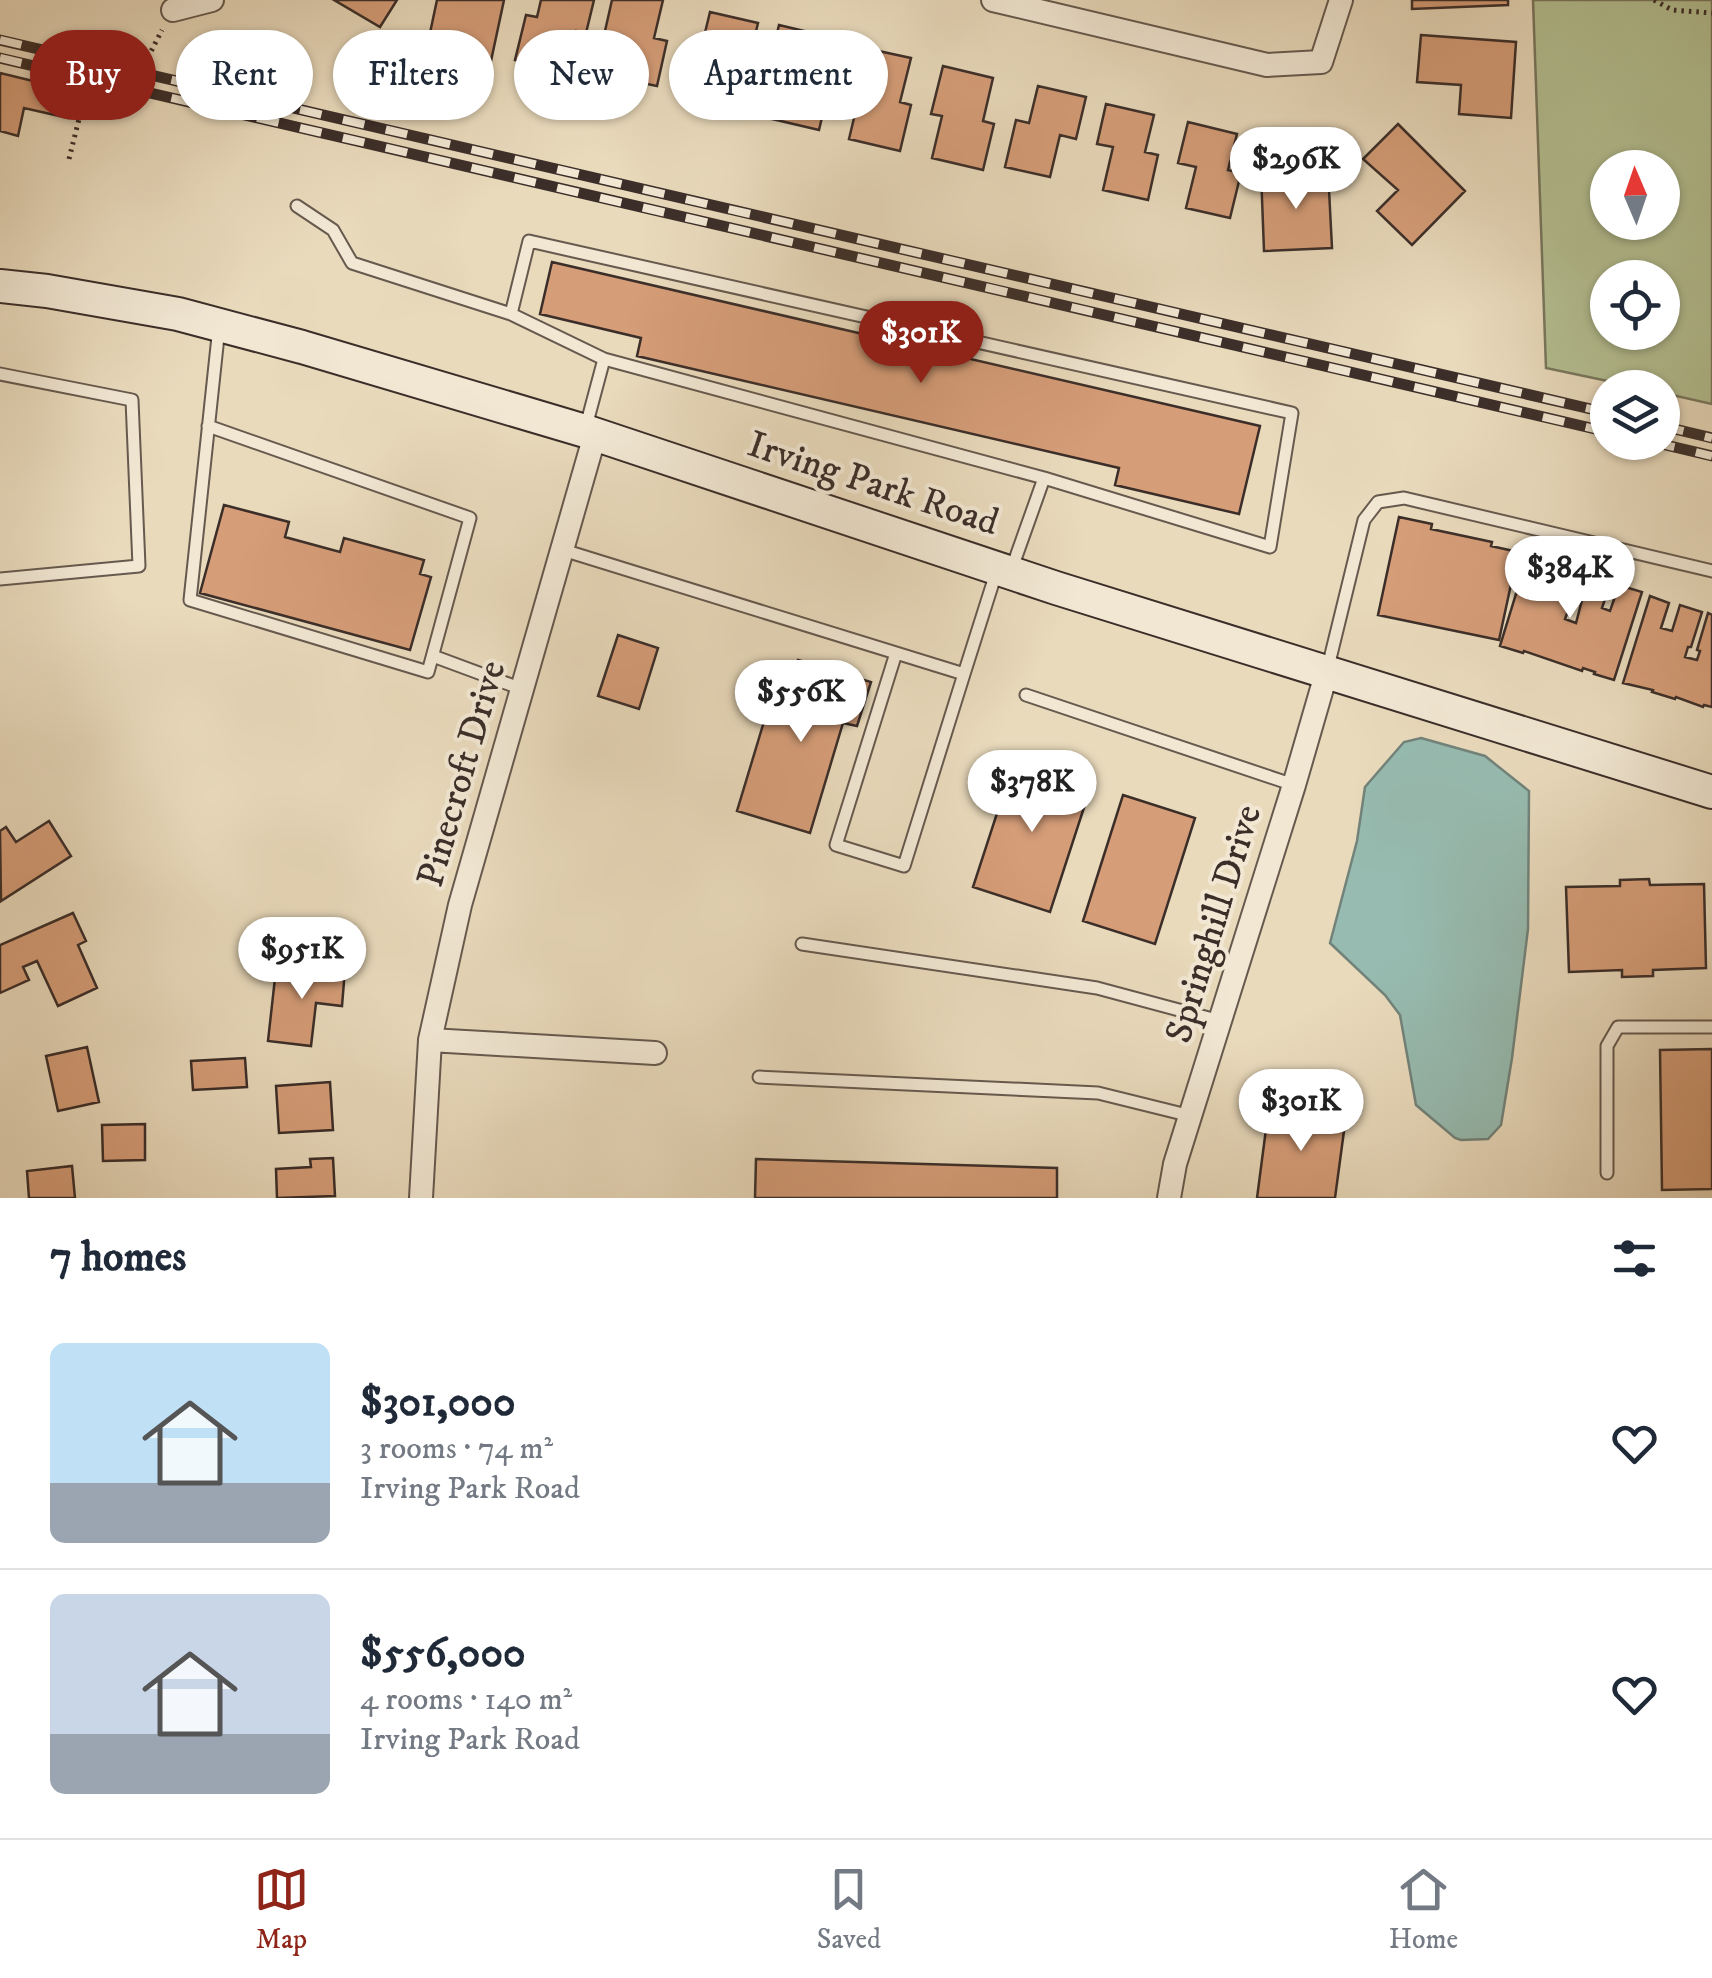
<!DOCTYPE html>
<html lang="en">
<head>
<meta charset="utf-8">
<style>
  body { margin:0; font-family:"IM FELL DW Pica",serif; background:#f6f6f7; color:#1f2937; height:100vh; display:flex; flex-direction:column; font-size:38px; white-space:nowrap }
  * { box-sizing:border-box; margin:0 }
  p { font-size:32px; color:#747a83 }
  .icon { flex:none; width:55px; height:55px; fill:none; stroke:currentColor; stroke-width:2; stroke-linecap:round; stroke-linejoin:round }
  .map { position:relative; height:1198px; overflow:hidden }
  .sheet { display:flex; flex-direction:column; background:#fff; flex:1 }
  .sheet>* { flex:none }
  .banner { position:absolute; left:30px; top:30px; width:1000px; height:90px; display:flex; gap:20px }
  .needle { width:65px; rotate:358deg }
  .fabs { position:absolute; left:1590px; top:150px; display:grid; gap:20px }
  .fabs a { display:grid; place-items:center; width:90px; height:90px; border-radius:50%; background:#fff; box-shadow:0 2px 8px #0004; font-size:50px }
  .price { position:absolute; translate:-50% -85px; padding:0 22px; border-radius:35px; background:#fff; color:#222; font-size:32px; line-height:65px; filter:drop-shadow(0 2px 5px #0008) }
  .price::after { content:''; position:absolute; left:50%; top:60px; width:30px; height:22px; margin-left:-15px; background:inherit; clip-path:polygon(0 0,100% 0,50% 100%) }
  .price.on { background:#8f2418; color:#fff }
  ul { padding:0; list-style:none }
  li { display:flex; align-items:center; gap:30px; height:250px; padding:0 50px }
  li+li { border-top:2px solid #e0e1e3 }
  li span { display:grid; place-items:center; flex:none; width:280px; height:200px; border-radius:15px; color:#555 }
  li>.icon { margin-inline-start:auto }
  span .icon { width:120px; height:120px; fill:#fffc; stroke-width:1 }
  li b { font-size:42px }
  h2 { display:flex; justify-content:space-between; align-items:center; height:120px; padding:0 50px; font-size:42px }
  .chip { padding:0 35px; border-radius:45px; background:#fff; box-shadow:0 2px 8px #0004; font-size:35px; line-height:90px }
  .chip.on { background:#8f2418; color:#fff }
  .tabs { display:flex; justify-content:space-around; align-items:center; height:140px; border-top:2px solid #e0e1e3; background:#fff; font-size:28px; color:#747a83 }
  .tabs a { display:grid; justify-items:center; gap:5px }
  .tabs .on { color:#8f2418 }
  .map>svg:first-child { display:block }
  .green { fill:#b4c093; stroke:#78775e; stroke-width:2.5; fill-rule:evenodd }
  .water { fill:#97bbb0; stroke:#72837a; stroke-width:2.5 }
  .building { fill:#d59d78; stroke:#3b2e29; stroke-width:2.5 }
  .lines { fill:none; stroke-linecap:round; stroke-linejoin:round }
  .service-casing { stroke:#66594e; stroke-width:15 }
  .minor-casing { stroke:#66594e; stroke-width:26 }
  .secondary-casing { stroke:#3b2e29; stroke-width:36 }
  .path { stroke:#3b2e29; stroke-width:5; stroke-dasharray:2.5 5; stroke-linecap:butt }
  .service { stroke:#f1e7d3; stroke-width:11 }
  .minor { stroke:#f1e7d3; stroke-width:22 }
  .secondary { stroke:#f1e7d3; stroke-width:32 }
  .rail-casing { stroke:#3b2e29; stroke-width:11 }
  .rail { stroke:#f1e7d3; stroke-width:8; stroke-dasharray:22; stroke-linecap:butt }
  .labels { text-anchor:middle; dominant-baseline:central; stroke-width:8; stroke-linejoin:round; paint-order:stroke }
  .street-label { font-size:38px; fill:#3b2e29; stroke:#f1e7d3 }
</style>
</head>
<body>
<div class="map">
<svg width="1712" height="1198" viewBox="0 0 1712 1198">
  <rect width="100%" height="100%" fill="#e9dabc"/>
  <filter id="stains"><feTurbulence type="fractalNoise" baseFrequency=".002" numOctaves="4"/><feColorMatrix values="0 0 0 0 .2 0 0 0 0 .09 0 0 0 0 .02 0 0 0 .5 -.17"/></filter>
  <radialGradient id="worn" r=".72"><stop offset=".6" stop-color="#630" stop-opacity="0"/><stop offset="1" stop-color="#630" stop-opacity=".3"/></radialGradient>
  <path class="green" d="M1533,0H1712V404L1663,393L1662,388L1636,387L1546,368ZM1608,168H1662V222H1608ZM1608,278H1662V332H1608Z"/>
  <path class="water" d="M1421,738L1485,756L1529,791L1528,929L1512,1058L1501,1125L1488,1139L1461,1140L1455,1138L1416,1105L1400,1015L1385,995L1330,943L1357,841L1365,787L1404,742Z"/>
  <path class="building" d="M334,0H397L380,27Z
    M437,0H504L491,61L427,47Z
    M541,0H594L586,33L576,31L566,72L515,60L526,15L537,17Z
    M612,0H663L654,38L667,41L657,86L613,77L622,35L605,31Z
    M1412,0H1508V5L1412,9Z
    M710,12L758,23L748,65L733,61L722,103L677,92L689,46L701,49Z
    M779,25L829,37L819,81L830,83L819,130L768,118L778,76L767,74Z
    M1421,35L1516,42L1511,118L1459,114L1461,85L1417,82Z
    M860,47L911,58L900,102L911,105L900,151L849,139L859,97L849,95Z
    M943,66L993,78L983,121L994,124L983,170L932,158L942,116L931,114Z
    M0,73L74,91L68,118L24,108L18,136L0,131Z
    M1038,86L1086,97L1076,139L1060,135L1050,177L1005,167L1016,120L1029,123Z
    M1106,104L1154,115L1145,152L1158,155L1148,200L1103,190L1113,147L1097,144Z
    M1188,122L1237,134L1228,170L1241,173L1230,218L1186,208L1196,167L1178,163Z
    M1398,124L1465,191L1412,245L1377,211L1398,190L1363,159Z
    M1328,170L1332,248L1264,251L1261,172L1288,171L1289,191H1304L1303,171Z
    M552,262L1260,426L1239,514L1115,485L1119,468L637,356L641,338L540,314Z
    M224,505L289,522L285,537L340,552L344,538L424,560L420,574L431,577L410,650L200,593Z
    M1399,517L1432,524L1431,529L1492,542L1491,546L1518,552L1499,640L1378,615Z
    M1527,558L1549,565L1541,590L1550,593L1558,567L1582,574L1570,611H1568L1565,619L1576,623L1588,577L1610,584L1602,608L1610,611L1619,585L1642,592L1614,680L1594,674L1595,672L1583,668L1582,671L1524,651L1523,653L1500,646Z
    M1650,596L1669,603L1661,628L1672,631L1680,605L1702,612L1691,647H1688L1685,657L1697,660L1700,651L1697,650L1708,613L1712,615V707L1704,705L1703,707L1676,697L1675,699L1652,692L1653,690L1623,683Z
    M618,635L658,648L639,709L598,696Z
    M798,660L871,682L857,726L843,723L810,833L737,811L772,695L786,699Z
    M1015,758L1092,783L1050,912L973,887Z
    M1123,795L1195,818L1155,944L1083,921Z
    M49,821L71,856L1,901L0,831L6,827L16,842Z
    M1649,879L1650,885L1704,884L1706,968L1653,970V976L1622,977V970L1569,972L1566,887L1620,886V880Z
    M73,913L86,941L78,945L97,988L58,1006L37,961L23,967L29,980L0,993V945Z
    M314,965L345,969L342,1006L316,1003L311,1046L268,1041L276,969L313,973Z
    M87,1047L99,1102L58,1111L46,1056Z
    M1712,1049V1189L1662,1190L1660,1050Z
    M245,1058L247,1087L193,1090L191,1061Z
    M330,1082L333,1130L279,1133L276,1086Z
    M1269,1106L1346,1116L1335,1198H1257Z
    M145,1124V1160L103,1161L102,1125Z
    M333,1158L335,1196L277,1198L276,1169L311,1167L310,1159Z
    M756,1159L1057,1168V1198H755Z
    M72,1166L75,1198H29L27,1171Z"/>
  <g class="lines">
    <g class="service-casing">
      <path id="service" d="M297,206L333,230L352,263L511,314L604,359L585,430
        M511,314L529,241L1292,413L1270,547L1044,478L604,359
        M0,374L132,400L139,566L0,579
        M208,426L470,518L428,672L190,600L219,327
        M563,550L964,674L904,866L836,845L896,653
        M1012,568L1044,478
        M433,656L522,689
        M1327,671L1364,520L1378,502L1404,498L1712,571
        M964,674L996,573
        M1026,695L1294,785
        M802,944L1097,988L1220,1021
        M759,1077L1098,1093L1191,1116
        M1607,1173V1046L1618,1027H1712"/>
    </g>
    <g class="minor-casing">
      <path id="minor" d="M993,0L1267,65L1321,62L1341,0
        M173,10L212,0
        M430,1040L655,1053
        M421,1198L430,1040L460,905L595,435
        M1169,1198L1175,1164L1294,785L1327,671"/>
    </g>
    <g class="secondary-casing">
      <path id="secondary" d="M0,286L47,291L178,314L302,347L585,431L1056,588L1712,792"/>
    </g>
    <path class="path" d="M1654,0L1672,10L1712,13
      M69,159L85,95L133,105L144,65L162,30"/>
    <use href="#service" class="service"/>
    <use href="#minor" class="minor"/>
    <use href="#secondary" class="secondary"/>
    <g class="rail-casing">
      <path id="rail" d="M0,40L1608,413
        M0,58L1608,432
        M1662,426L1712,438
        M1653,442L1712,456"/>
    </g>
    <use href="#rail" class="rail"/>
  </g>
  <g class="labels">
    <g class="street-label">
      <text transform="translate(873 484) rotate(18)">Irving Park Road</text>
      <text transform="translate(462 774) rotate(-74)">Pinecroft Drive</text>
      <text transform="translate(1214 924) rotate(-73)">Springhill Drive</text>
    </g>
  </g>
  <rect width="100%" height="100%" filter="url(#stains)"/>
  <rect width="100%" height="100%" fill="url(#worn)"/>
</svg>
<div class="fabs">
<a><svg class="needle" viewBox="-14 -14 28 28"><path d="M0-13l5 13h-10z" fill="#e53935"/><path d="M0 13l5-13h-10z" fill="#747a83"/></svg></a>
<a><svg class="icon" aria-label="locate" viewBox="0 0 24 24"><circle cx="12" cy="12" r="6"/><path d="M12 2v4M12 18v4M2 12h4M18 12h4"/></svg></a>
<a><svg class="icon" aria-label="layers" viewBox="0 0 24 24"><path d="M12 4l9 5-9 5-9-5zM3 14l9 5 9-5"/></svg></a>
</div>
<b class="price" style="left:1296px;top:212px">$296K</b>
<b class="price on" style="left:921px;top:386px">$301K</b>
<b class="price" style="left:1570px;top:621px">$384K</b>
<b class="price" style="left:801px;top:745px">$556K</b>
<b class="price" style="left:1032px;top:835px">$378K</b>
<b class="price" style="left:302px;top:1002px">$951K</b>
<b class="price" style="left:1301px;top:1154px">$301K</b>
<div class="banner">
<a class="chip on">Buy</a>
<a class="chip">Rent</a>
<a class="chip">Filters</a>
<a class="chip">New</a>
<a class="chip">Apartment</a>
</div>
</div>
<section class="sheet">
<h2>7 homes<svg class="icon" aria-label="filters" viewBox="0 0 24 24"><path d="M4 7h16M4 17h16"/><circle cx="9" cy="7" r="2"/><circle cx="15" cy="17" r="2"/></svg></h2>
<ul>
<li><span style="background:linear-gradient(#bfe0f5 70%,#9aa5b1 0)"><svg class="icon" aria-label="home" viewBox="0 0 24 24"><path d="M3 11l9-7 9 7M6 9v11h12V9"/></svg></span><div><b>$301,000</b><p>3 rooms · 74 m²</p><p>Irving Park Road</p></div><svg class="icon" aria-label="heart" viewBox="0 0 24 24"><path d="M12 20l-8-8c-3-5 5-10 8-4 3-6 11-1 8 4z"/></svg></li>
<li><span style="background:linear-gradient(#c9d6e8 70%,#9aa5b1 0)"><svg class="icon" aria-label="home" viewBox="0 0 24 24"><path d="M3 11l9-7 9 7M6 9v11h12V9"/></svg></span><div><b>$556,000</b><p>4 rooms · 140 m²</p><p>Irving Park Road</p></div><svg class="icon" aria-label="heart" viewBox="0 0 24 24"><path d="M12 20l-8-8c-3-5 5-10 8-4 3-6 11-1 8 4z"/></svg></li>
</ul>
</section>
<nav class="tabs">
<a class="on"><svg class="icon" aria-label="map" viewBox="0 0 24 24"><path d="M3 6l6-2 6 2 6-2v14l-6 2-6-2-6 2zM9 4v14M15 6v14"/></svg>Map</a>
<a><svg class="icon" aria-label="saved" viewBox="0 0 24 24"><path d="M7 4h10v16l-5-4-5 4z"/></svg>Saved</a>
<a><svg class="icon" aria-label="home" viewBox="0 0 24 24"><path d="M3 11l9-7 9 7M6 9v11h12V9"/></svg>Home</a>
</nav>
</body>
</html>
